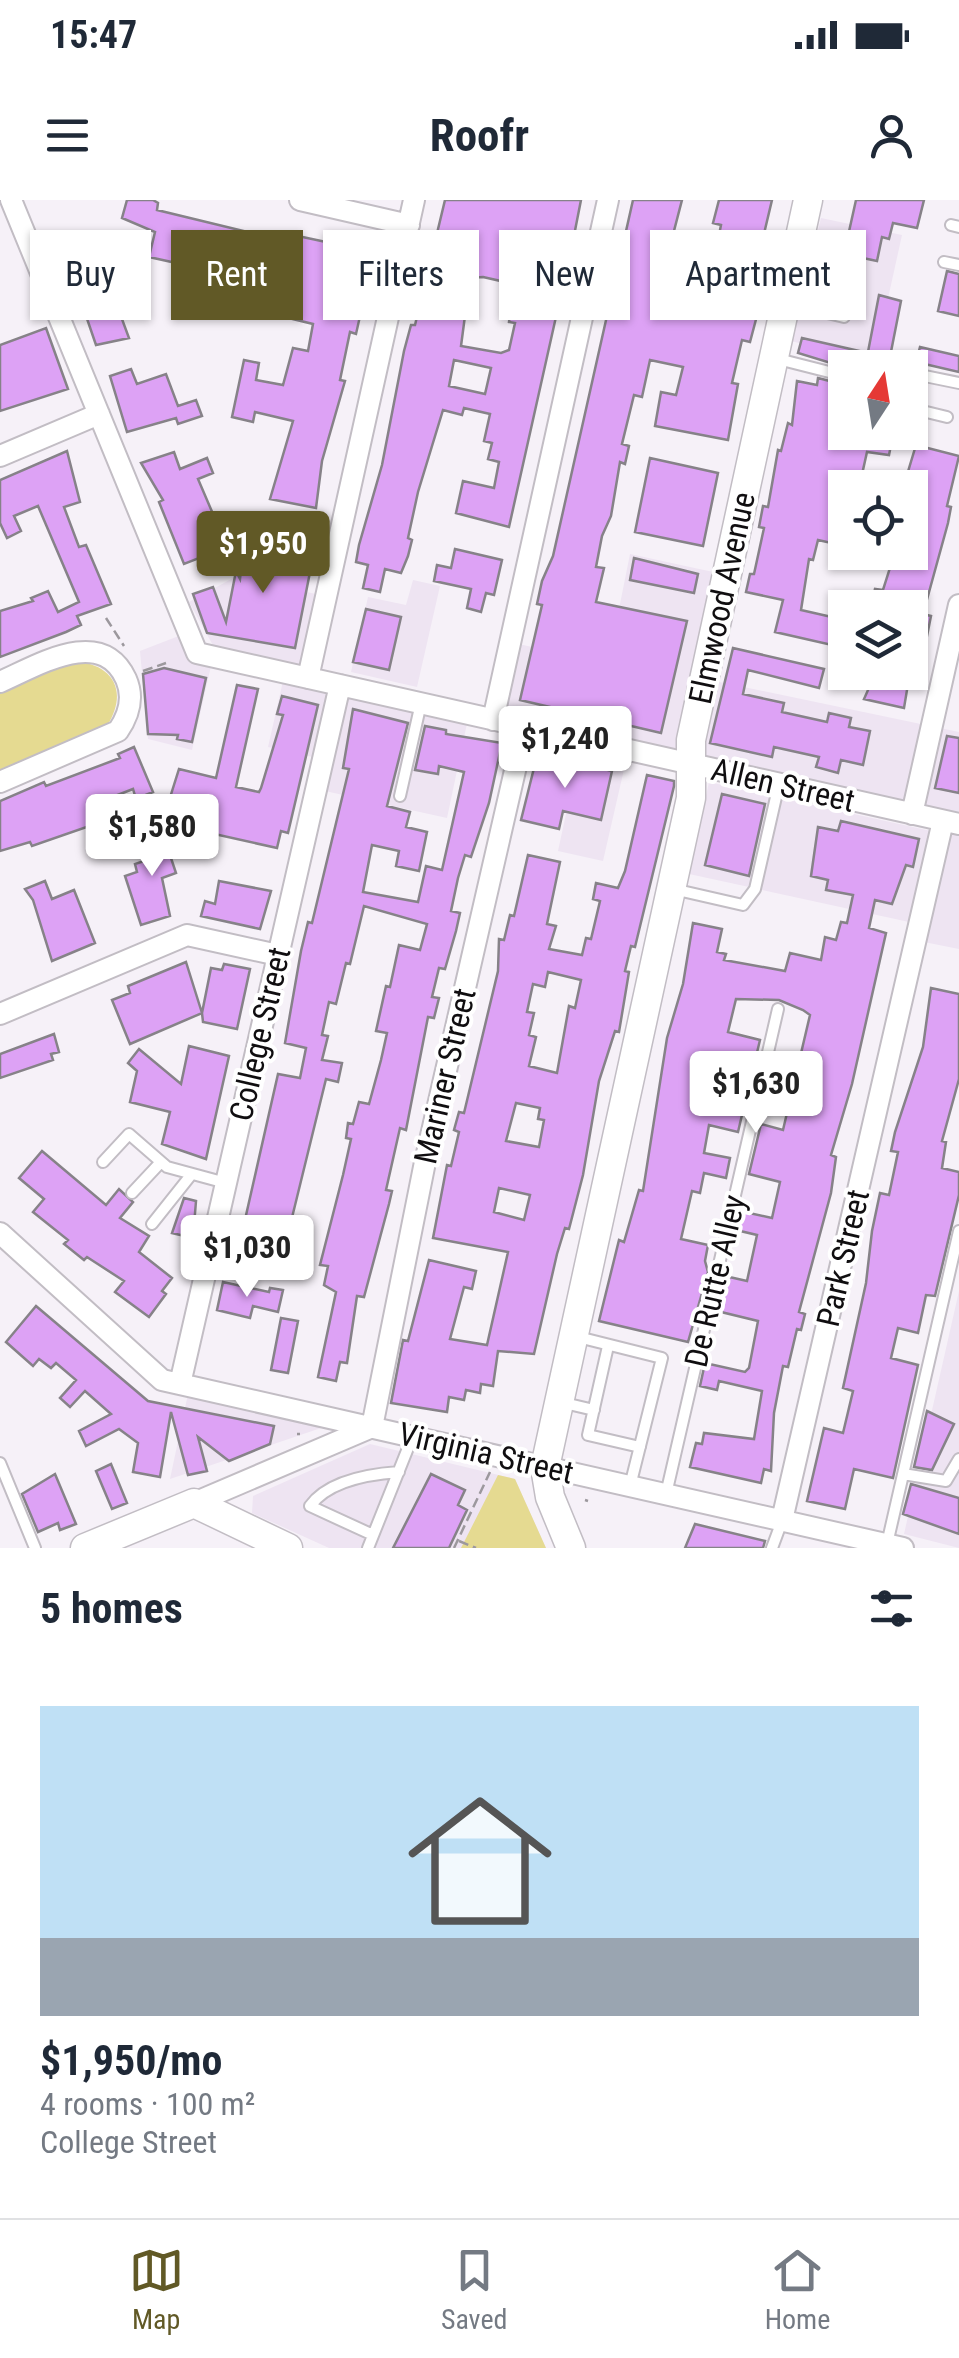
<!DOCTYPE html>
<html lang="en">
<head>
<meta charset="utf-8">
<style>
  body { margin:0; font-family:"Roboto Condensed",sans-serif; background:#f6f6f7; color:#1f2937; height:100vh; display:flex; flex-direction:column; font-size:38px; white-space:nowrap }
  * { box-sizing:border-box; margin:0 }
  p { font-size:32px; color:#747a83 }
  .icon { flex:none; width:55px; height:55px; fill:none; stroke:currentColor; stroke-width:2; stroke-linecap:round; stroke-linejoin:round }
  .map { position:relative; height:1348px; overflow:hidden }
  .panel { display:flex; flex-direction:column; background:#fff; flex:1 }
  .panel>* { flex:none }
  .top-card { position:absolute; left:30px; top:30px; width:900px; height:90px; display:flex; gap:20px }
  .needle { width:65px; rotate:12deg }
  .controls { position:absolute; left:828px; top:150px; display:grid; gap:20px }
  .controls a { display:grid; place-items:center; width:100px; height:100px; border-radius:0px; background:#fff; box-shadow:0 2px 8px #0004; font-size:50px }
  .price { position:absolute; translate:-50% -85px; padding:0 22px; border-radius:10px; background:#fff; color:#222; font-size:32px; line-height:65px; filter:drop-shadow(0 2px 5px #0008) }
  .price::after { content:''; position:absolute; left:50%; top:60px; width:30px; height:22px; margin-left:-15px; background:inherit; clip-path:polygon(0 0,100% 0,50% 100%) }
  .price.active { background:#615926; color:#fff }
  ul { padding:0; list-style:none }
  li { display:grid; align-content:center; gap:20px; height:530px; padding:0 40px }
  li+li { border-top:2px solid #e0e1e3 }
  li span { display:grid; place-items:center; height:310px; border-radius:0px; color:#555 }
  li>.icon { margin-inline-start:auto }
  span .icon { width:180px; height:180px; fill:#fffc; stroke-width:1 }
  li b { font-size:42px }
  h2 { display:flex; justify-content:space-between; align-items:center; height:120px; padding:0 40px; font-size:42px }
  .pill { padding:0 35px; border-radius:0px; background:#fff; box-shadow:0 2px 8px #0004; font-size:35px; line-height:90px }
  .pill.active { background:#615926; color:#fff }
  .status { display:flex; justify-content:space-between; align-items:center; height:70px; padding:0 50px; background:#fff; direction:ltr }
  .status svg { height:28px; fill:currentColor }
  header { display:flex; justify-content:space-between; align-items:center; height:130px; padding:0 40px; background:#fff; font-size:45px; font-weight:700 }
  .tabs { display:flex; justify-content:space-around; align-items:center; height:140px; border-top:2px solid #e0e1e3; background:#fff; font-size:28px; color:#747a83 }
  .tabs a { display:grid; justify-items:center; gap:5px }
  .tabs .active { color:#615926 }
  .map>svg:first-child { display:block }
  .built { fill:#eee4f2 }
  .green { fill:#e5da91 }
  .building { fill:#dda2f5; stroke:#868288; stroke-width:2.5; fill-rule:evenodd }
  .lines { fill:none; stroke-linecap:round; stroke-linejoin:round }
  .lane-casing { stroke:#c2bdc4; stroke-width:14 }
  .street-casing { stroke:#c2bdc4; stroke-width:24 }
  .secondary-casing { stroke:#c2bdc4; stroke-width:31 }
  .path { stroke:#9c989d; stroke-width:2.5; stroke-dasharray:10 5; stroke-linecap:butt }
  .lane { stroke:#fff; stroke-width:10 }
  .street { stroke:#fff; stroke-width:20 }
  .secondary { stroke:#fff; stroke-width:28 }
  .labels { text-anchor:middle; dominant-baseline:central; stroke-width:8; stroke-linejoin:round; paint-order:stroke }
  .street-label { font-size:32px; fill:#100e10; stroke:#fff }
</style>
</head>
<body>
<div class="status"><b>15:47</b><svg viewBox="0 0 49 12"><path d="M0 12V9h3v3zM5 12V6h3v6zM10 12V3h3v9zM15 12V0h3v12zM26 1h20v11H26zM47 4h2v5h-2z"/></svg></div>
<header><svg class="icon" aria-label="menu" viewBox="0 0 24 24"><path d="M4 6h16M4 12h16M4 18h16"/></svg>Roofr<svg class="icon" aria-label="person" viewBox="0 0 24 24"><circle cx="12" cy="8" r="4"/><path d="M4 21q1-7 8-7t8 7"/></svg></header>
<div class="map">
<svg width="959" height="1348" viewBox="0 0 959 1348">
  <rect width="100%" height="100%" fill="#f6f1f8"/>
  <path class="built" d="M821,18L902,35L874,162L791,141Z
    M630,354L727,375L692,565L493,520L510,442L572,456L615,429Z
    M235,377L316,394L300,467L215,449L189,402Z
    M413,380L440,386L417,487L351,472L368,397L406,405Z
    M189,432L213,457L192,550L148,539L140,451Z
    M710,480L959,532V616L694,556Z
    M283,481L323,490L329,498L317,558L268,547Z
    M340,485L469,514L447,618L316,589Z
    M579,554L625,565L603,661L558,651Z
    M709,582L931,631L909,722L689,674Z
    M949,622L959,624V749L924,742Z
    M959,1091V1348L904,1334Z
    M188,1194L321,1228L170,1279Z
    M370,1244L515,1279L546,1348H329L252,1313L253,1296Z"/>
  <path class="green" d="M72,461C111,463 130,489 107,526L0,570V490Z
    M498,1275L515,1279L546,1348H461Z"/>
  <path class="building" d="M127,0H153L158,3L157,10L256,34L255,40L283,45L285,36H298L382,54L372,96L365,94L356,134L350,132L340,180L345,181L322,261L316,308L270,299L293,221L255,212L253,222L232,217L244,160L259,163L256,180L283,185L293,148L308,151L313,124L256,110L258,98L223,91L226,74L149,57L155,32L122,18Z
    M445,0H581L570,56L553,52L547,77L564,81L509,327L456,313L463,281L494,288L499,262L488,259L492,243L484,241L490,214L464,208L462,215L443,210L418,292L408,338L412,340L408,356L401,373L385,369L380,392L363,388L368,365L356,362L359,345L382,265L404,151L411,125H415ZM483,77L514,84L509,122L515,123L509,150L501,153L461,146L470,78ZM454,160L491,168L485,194L449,186Z
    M633,0H682L662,77L699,88L704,64L713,66L721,25L713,23L719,0H772L763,38H767L763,57L769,58L768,74L750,142L742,140L732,183L738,184L728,240L655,226L661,192L676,195L683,167L650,160L642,197L634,195L622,244L629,246L625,264L620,262L611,316L602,336L596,367L604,368L596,402L687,421L661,533L520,500L542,405L537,404L542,381L553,356Z
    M856,0H924L917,28L893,23L889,39L882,37L877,61L844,54Z
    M947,71L959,74V116L938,111Z
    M130,91L135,106L119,111L129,138L96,145L83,107Z
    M879,95L901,101L889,162L867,157Z
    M46,128L68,189L0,211V145Z
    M802,138L868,153L865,167L847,168L798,153Z
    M920,147L959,156V172L916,162Z
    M131,169L137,184L166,174L178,206L196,200L202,216L178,224L176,218L127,232L110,176Z
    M818,178L845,185V232L892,240L889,255L867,252L859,288H845V346L818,340L813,360L809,359L801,410L845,420V448L775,432L783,400L746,392L750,374H754L764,328L759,327L763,306L768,307L778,250L781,251L788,223L792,225L797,181L817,185Z
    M916,245L959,256L947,306L951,307L948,323L923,414L931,416L923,456L910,453V408H871L875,389L883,390L895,352H910L914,311L910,286L904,285Z
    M67,251L80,302L64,307L79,347L86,345L111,404L77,416L81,425L66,432L0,457V411L33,401L31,398L48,391L58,412L79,402L38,306L14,316L21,331L7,338L0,323V280Z
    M174,252L180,269L207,258L213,273L198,279L225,342V348L184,364L159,302L163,300L141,263Z
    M650,258L718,273L703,346L635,332Z
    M251,325L291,333L287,352L313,357L295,448L207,433L193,394L213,387L226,422L236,371L240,379L241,370L260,374L266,345L248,341Z
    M455,349L502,360L494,395L486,393L481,412L467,408L471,389L434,381L437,365L451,368Z
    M634,358L698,374L694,393L630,380Z
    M366,409L401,417L389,470L353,462Z
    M733,448L824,469L819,488L748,470L743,494L784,503L782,512L827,522L829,513L851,518L849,527L870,531L863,565L841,560L838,573L816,567L819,557L774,547L772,557L710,543Z
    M164,468L206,478L192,542L177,539L178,535L148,534L143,474Z
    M876,472H910L904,508L864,499Z
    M237,485L258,489L236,587L259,592L261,588L283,515L277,514L282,496L318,505L288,633L281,631L277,648L210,633L207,645L180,640L184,622L210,614L168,604L179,569L216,578Z
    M353,509L408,523L387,606L410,612L406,627L427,632L419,671L396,666L399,651L372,645L363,692L418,702L426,666L442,670L464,572L439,566L438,574L415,570L425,526L446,530V534L502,543L489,603L471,657L465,655L458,678L451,711L460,713L456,731L445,769L439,768L432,797L439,798L434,818L428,817L406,930L400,928L386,990L392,991L389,1004L364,1097L357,1096L347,1163L340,1162L336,1181L318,1177L336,1092L324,1085L328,1066L320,1065L343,975L351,939L346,938L348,923L353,924L359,902L369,904L381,860L387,833L376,831L386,786L390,787L399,745L420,750L427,724L364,706L350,764L346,763L336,804L329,802L322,835L328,836L322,860L342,863L338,882L326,879L287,1038L242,1033L278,874L300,878L306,848L285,843L301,751L308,722L312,723L349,569L343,568Z
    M947,536L959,538V593L935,588Z
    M134,547L153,592L136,599L133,589L97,603L104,621L32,646L30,642L0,651V601L44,582L46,586L120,558L118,554Z
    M538,552L612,571L601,620L563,611L559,629L521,620Z
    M647,575L674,581V586L635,747L631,746L625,771L629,772L619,832L615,831L599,881L583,975L569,1029L565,1028L557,1054L534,1154L498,1151L493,1186L481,1184L480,1193L466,1190L464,1200L449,1197L447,1212L391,1203L403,1140L408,1141L429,1060L476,1071L472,1089L464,1087L450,1139L487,1145L508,1052L433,1038L447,965L451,966L459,932L454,930L459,912L464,913L498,771L499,739L504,740L510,715L514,716L528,655L560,662L547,724L556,726L549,749L582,755L586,738L591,739L600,701L593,699L596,683L618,688L625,671ZM548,772L581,780L575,808L569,806L557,873L529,866L536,837L529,835L534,813L527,812L533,784L545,787ZM516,903L540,908L538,919L544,920L539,947L506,941ZM499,988L530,995L524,1020L494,1012Z
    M722,594L765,604L749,676L705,665Z
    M841,621L919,639L913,667L906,665L892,704L875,700L869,728L886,733L852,884L831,955L836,957L831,993L799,1112L805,1114L801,1130L797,1129L788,1167L783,1166L774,1213L771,1271L764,1269L761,1283L690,1267L696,1243L702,1244L704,1233L754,1239L762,1191L719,1181L717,1190L700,1186L705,1163L745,1172L749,1168L758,1121L717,1111L725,1076L747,1081L757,1035L736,1030L740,1011L772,1018L780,982L749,974L761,924L783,930L810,815L803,810L779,800L736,799L728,832L760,840L755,861L720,853L714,877L749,885L738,932L709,925L704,953L730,958L726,978L704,973L700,993L692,991L681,1039L708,1045L705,1061L708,1072L688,1142L599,1121L619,1040L624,1042L639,990L643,991L667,838L683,784L693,723L722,729L717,752L726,754L724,760L785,771L790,753L821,760L825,737L836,740L841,722L847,723L853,695L826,690L828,680L811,676L818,627L838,631Z
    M157,631H162L176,673L162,678L170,716L141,725L125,676L137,672L135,664L147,660L139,637Z
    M45,681L52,699L74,690L95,743L52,761L33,700L25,689Z
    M219,681L271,691L260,729L201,716L205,701L215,704Z
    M186,762L202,813L211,768L222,770L224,764L250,769L237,829L203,822L202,813L130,844L112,800L130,793L128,786Z
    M931,788L959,794V879L942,941L946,942L942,968L959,972V995L935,1096L926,1095L918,1133L898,1128L891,1158L918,1165L893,1278L854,1269L845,1309L807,1301L824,1228L843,1233L853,1191L843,1188L866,1083L872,1031L880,993L889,995L898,952L891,951L895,932L923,847Z
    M54,834L59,852L51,854L53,860L0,878V854Z
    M189,846L229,856L206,959L162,944L170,912L130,902L137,871L128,863L139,849L181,884Z
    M42,951L106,1005L119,989L133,1002L120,1018L149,1036L139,1052L172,1078L162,1091L166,1094L149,1117L115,1092L124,1081L87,1057L84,1060L64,1044L68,1040L33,1012L44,999L19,978Z
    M184,998L196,1001L193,1038L172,1033Z
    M223,1082L269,1092L270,1088L283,1090L278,1112L253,1106L250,1118L217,1110Z
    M36,1106L148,1201L274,1226L270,1244L229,1261L198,1237L207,1271L188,1275L171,1212L160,1277L133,1272L138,1243L119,1229L86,1246L79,1231L111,1214L85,1191L70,1207L60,1198L76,1180L56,1163L51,1168L39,1159L33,1166L6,1142Z
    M281,1118L298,1121L288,1173L271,1170Z
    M927,1211L954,1224L932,1270L914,1267Z
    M111,1264L127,1303L112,1309L96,1271Z
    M55,1274L76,1324L60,1330L58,1323L38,1332L22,1294Z
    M431,1274L465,1290L458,1305L467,1310L449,1348H393Z
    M911,1284L959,1298V1334L903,1314Z
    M695,1324L765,1341L763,1348H685Z"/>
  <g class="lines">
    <g class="lane-casing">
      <path id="lane" d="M951,25L959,27
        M944,62L959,65
        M786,103L844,117
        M774,158L845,176
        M910,173L959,183
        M910,208L947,217
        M400,596L421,503
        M673,689L743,705L755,689L779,584
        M103,962L129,934L167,967L226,983
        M132,993L161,962
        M152,1024L191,975
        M578,1137L662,1158L630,1286
        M608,1146L588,1235L640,1247
        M560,1202L594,1210
        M0,1263L35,1348
        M903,1274L946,1281L959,1259
        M666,1294L778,809
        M373,1335L310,1306C328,1281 370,1274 399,1272
        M887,1344L959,1031
        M368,1348L412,1238
        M772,1348L782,1321"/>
    </g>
    <g class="street-casing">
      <path id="street" d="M11,0L197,453L959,624
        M300,0L409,25
        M0,256L99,214
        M308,478L414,0
        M0,482C37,466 101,425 126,479C134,497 129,515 118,531L0,582
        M493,520L608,0
        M912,614L959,405
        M0,814L187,735L278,755
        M0,1033L162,1180L903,1348
        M180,1184L340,485
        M372,1227L425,962L525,527
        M194,1303L372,1227
        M782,1320L943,621"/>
    </g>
    <g class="secondary-casing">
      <path id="secondary" d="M85,1348L194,1303L288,1348
        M571,1348L550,1297L545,1267L691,598V540L808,0"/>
    </g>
    <path class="path" d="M106,418L124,446
      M143,471L166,463
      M297,1234H300
      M585,1300L588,1301
      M459,1341L476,1348
      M454,1348L490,1272"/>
    <use href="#lane" class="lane"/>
    <use href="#street" class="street"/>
    <use href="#secondary" class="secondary"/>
  </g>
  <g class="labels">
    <g class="street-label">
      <text transform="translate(722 398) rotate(-78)">Elmwood Avenue</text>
      <text transform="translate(783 585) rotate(13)">Allen Street</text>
      <text transform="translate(260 834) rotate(-77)">College Street</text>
      <text transform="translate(445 876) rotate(-77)">Mariner Street</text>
      <text transform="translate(843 1058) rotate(-77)">Park Street</text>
      <text transform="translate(715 1081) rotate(-77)">De Rutte Alley</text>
      <text transform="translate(486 1253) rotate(13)">Virginia Street</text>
    </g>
  </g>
</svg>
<div class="controls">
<a><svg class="needle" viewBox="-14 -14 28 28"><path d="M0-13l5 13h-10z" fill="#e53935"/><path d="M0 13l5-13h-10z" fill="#747a83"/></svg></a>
<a><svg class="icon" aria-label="locate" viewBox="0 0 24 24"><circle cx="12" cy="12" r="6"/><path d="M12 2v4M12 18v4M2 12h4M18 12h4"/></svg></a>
<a><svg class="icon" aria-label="layers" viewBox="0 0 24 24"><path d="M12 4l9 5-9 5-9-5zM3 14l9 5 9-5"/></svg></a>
</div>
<b class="price active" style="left:263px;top:396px">$1,950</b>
<b class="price" style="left:565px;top:591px">$1,240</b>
<b class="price" style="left:152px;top:679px">$1,580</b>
<b class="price" style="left:756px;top:936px">$1,630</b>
<b class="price" style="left:247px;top:1100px">$1,030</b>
<div class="top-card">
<a class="pill">Buy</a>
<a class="pill active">Rent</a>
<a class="pill">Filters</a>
<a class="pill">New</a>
<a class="pill">Apartment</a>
</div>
</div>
<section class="panel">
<h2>5 homes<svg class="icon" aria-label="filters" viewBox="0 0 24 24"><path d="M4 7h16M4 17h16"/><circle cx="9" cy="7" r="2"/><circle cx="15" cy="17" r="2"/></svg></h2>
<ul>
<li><span style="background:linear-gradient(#bfe0f5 75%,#9aa5b1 0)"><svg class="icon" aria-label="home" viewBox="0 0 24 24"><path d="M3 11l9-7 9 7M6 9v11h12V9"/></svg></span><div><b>$1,950/mo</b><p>4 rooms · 100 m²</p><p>College Street</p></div></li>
</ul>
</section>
<nav class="tabs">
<a class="active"><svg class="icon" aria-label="map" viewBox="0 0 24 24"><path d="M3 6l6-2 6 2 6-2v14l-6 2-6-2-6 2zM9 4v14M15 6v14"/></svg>Map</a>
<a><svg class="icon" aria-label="saved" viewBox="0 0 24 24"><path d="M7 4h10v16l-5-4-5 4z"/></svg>Saved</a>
<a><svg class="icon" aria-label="home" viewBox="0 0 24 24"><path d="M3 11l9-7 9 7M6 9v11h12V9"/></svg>Home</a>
</nav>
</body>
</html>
